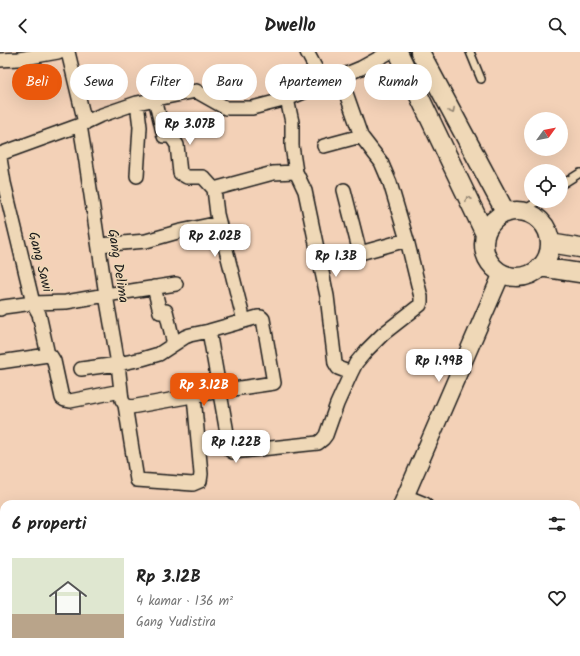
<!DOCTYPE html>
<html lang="id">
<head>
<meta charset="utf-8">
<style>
  body { margin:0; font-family:Kalam,sans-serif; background:#f2f2f2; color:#222; height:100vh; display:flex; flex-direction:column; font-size:15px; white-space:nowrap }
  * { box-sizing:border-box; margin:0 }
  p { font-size:13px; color:#767676 }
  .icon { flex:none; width:22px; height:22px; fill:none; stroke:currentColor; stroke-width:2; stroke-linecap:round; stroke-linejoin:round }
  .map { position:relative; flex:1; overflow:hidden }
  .panel { position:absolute; left:0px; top:448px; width:580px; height:156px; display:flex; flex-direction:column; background:#fff; border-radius:12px 12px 0 0; box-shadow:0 4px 16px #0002 }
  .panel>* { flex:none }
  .top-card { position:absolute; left:12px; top:12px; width:556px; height:36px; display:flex; gap:8px }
  .needle { width:26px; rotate:57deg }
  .controls { position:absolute; left:524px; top:60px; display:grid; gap:8px }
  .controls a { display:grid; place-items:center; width:44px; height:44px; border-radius:50%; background:#fff; box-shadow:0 4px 16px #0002; font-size:20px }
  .price { position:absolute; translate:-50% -34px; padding:0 9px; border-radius:8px; background:#fff; color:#222; font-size:13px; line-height:26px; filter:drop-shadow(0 1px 2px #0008) }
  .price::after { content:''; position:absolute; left:50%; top:24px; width:12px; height:9px; margin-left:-6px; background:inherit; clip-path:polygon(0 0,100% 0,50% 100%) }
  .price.current { background:#ea580c; color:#fff }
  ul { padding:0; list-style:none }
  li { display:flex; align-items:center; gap:12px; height:100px; padding:0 12px }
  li+li { border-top:1px solid #e0e0e0 }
  li span { display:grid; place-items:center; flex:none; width:112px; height:80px; border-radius:0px; color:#555 }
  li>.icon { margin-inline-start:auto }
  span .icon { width:48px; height:48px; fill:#fffc; stroke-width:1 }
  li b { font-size:17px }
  h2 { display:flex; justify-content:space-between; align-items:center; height:48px; padding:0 12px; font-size:17px }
  .chip { padding:0 14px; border-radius:18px; background:#fff; box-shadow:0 4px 16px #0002; font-size:14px; line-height:36px }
  .chip.current { background:#ea580c; color:#fff }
  header { display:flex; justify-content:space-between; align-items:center; height:52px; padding:0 12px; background:#fff; font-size:18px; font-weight:800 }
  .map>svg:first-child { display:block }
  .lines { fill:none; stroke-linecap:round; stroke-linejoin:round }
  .river { stroke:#88cae9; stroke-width:24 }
  .service-casing { stroke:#1c1c1c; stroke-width:10 }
  .minor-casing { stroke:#1c1c1c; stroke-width:16 }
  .tertiary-casing { stroke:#1c1c1c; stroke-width:19 }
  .secondary-casing { stroke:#1c1c1c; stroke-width:21 }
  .service { stroke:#efd8b7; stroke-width:7 }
  .minor { stroke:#efd8b7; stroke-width:13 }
  .tertiary { stroke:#efd8b7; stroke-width:16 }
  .secondary { stroke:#efd8b7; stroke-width:18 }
  .oneway { stroke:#908371 }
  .labels { text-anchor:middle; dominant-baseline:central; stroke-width:3; stroke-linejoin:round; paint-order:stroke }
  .street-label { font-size:14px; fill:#1c1c1c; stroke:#efd8b7 }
</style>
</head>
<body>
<header><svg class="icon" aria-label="back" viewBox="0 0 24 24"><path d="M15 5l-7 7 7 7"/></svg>Dwello<svg class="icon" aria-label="search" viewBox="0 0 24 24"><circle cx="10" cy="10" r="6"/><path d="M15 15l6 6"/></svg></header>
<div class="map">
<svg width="580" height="604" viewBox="0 0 580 604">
  <rect width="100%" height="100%" fill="#f3d1b7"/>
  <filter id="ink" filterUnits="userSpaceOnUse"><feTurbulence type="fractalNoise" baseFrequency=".025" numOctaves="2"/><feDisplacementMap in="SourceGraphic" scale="8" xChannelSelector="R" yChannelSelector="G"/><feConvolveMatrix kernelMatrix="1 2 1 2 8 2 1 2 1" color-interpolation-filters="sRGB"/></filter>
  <g filter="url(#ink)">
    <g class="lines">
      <path class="river" d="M0,504H4
        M216,604L217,600"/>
      <g class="service-casing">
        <path id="service" d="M470,0L481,27
          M561,133L580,121
          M523,159L538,149"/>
      </g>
      <g class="minor-casing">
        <path id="minor" d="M68,0L85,71
          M307,0L324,32
          M0,8L19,7L58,0
          M155,47L164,84H171L177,93L180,121L187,125H203L214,137
          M287,47L292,70V94L296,120L305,139L327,244L335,311L338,316L351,321
          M80,73L86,110L106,243L118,312L122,348L125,353L131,355L220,339L274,331L263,267L261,265H258L209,279L190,283L185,285L159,302L142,307L118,312L81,317
          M324,94L361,84
          M0,102L80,73L99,64L137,51L196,39L226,56H252L287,47L361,16L390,0
          M0,106L4,131L33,251L66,250L106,243L176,232
          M137,124L140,75L137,51
          M214,137L217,162L244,269
          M214,137L273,121L296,120
          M344,138L360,201L407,188
          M99,193L146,189L181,179L219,171
          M154,235L160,260L166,259L174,292
          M0,257L3,255L33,251L39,262L48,303
          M209,279L230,398L233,400L318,391L323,387L326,383L337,352L351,321L356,311L366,299L383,282L420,253L421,250V245L407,188L390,131L381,110L361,84L340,24
          M0,310L48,303L51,304L54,309L62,346L65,348L70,349L121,339
          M125,353L137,428L193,432L200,429L201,422L194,344
          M405,444L425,452
          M576,557L580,559
          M94,600L95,604
          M484,600L492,604
          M0,601L3,604
          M363,604L365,600
          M452,604L454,600"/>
      </g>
      <g class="tertiary-casing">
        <path id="tertiary" d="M402,452L502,221
          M332,604L334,600"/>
      </g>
      <g class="secondary-casing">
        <path id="secondary" d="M398,0L485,182
          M420,0L506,161
          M484 192a33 33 0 1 1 66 0a33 33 0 1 1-66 0Z
          M550,191L580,196
          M540,215L580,221"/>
      </g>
      <use href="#service" class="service"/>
      <use href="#minor" class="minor"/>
      <use href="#tertiary" class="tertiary"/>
      <use href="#secondary" class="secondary"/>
    </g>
    <defs><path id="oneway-chevron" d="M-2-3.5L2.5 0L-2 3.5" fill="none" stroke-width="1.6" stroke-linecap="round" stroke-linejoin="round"/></defs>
    <g class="oneway">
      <use href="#oneway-chevron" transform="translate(452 59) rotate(62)"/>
      <use href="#oneway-chevron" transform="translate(468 147) rotate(-116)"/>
    </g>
  </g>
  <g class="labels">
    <g class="street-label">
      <text transform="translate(40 210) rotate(76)">Gang Sawi</text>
      <text transform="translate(118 214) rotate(81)">Gang Delima</text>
    </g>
  </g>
</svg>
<div class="controls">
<a><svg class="needle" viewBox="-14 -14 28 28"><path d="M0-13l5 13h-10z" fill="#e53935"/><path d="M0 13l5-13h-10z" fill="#767676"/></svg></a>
<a><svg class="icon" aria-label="locate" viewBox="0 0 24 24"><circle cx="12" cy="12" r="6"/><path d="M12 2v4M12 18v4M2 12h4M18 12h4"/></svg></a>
</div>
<b class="price" style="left:190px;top:94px">Rp 3.07B</b>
<b class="price" style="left:215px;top:206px">Rp 2.02B</b>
<b class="price" style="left:336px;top:226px">Rp 1.3B</b>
<b class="price" style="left:439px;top:331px">Rp 1.99B</b>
<b class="price current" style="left:204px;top:355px">Rp 3.12B</b>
<b class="price" style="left:236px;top:412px">Rp 1.22B</b>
<div class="top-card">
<a class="chip current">Beli</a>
<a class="chip">Sewa</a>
<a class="chip">Filter</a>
<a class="chip">Baru</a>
<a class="chip">Apartemen</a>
<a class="chip">Rumah</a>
</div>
<section class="panel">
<h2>6 properti<svg class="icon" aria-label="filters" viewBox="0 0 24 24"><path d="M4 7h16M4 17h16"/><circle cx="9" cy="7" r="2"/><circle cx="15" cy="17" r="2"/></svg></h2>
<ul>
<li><span style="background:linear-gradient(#dfe7d0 70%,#b9a48a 0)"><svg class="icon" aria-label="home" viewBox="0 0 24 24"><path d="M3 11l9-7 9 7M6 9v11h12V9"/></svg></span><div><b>Rp 3.12B</b><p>4 kamar · 136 m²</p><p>Gang Yudistira</p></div><svg class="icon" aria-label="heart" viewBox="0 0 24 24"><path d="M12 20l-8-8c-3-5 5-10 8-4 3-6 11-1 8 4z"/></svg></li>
</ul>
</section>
</div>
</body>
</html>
